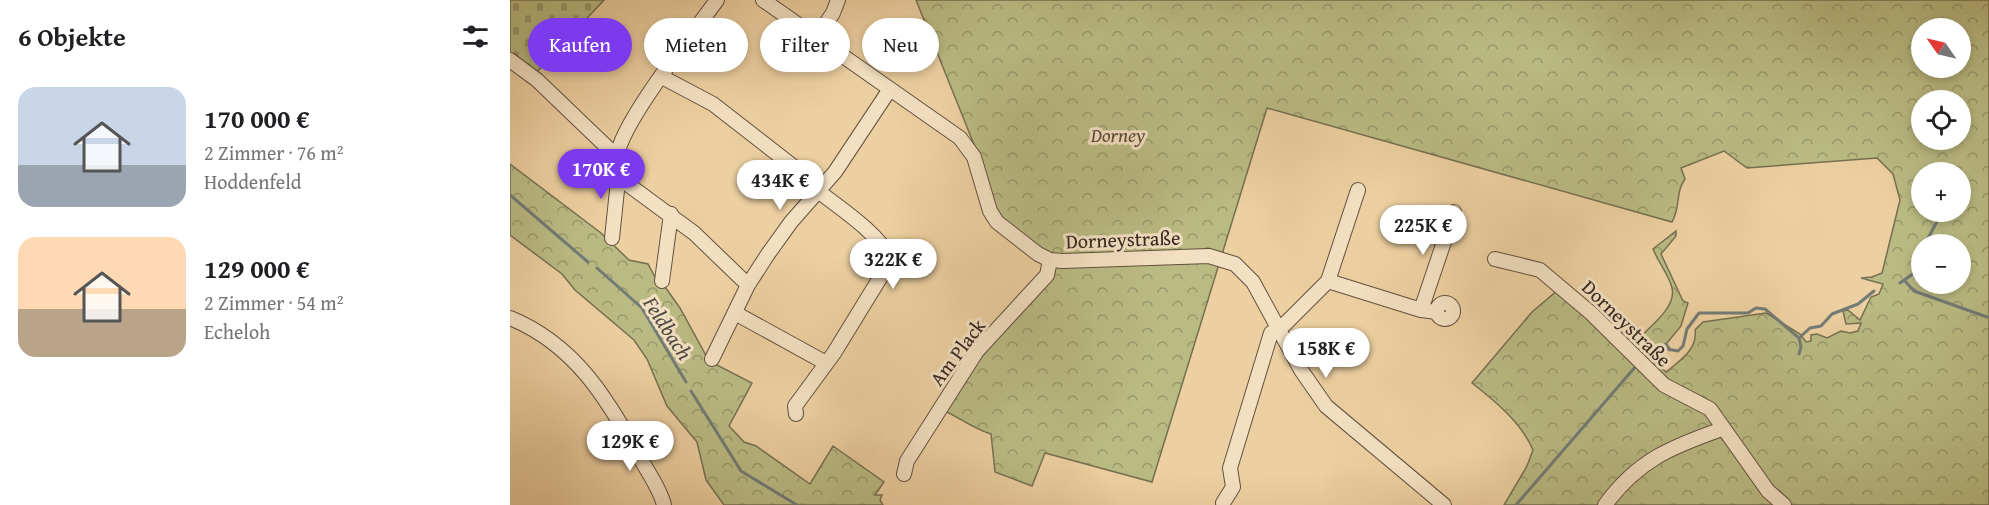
<!DOCTYPE html>
<html lang="de">
<head>
<meta charset="utf-8">
<style>
  body { margin:0; font-family:"Gentium Book Plus",serif; background:#f6f6f6; color:#202124; height:100vh; display:flex; flex-direction:column; font-size:22px; white-space:nowrap }
  * { box-sizing:border-box; margin:0 }
  p { font-size:20px; color:#757577 }
  .icon { flex:none; width:33px; height:33px; fill:none; stroke:currentColor; stroke-width:2; stroke-linecap:round; stroke-linejoin:round }
  .map { position:relative; flex:1; overflow:hidden }
  .panel { display:flex; flex-direction:column; background:#fff; width:510px }
  .panel>* { flex:none }
  .top-card { position:absolute; left:18px; top:18px; width:570px; height:54px; display:flex; gap:12px }
  .needle { width:39px; rotate:304deg }
  .fabs { position:absolute; left:1401px; top:18px; display:grid; gap:12px }
  .fabs a { display:grid; place-items:center; width:60px; height:60px; border-radius:50%; background:#fff; box-shadow:0 3px 9px #0003; font-size:30px }
  .price { position:absolute; translate:-50% -51px; padding:0 14px; border-radius:21px; background:#fff; color:#222; font-size:20px; line-height:39px; filter:drop-shadow(0 2px 3px #0008) }
  .price::after { content:''; position:absolute; left:50%; top:36px; width:18px; height:14px; margin-left:-9px; background:inherit; clip-path:polygon(0 0,100% 0,50% 100%) }
  .price.selected { background:#7c3aed; color:#fff }
  ul { padding:0; list-style:none }
  li { display:flex; align-items:center; gap:18px; height:150px; padding:0 18px }
  li span { display:grid; place-items:center; flex:none; width:168px; height:120px; border-radius:18px; color:#555 }
  li>.icon { margin-inline-start:auto }
  span .icon { width:72px; height:72px; fill:#fffc; stroke-width:1 }
  li b { font-size:26px }
  h2 { display:flex; justify-content:space-between; align-items:center; height:72px; padding:0 18px; font-size:26px }
  .pill { padding:0 21px; border-radius:27px; background:#fff; box-shadow:0 3px 9px #0003; font-size:21px; line-height:54px }
  .pill.selected { background:#7c3aed; color:#fff }
  main { display:flex; flex:1; min-height:0 }
  .map>svg:first-child { display:block }
  .forest { fill:url(#forest-crowns); stroke:#767051; stroke-width:1.5; fill-rule:evenodd }
  .cemetery { fill:url(#cemetery-stones); stroke:#767051; stroke-width:1.5 }
  .lines { fill:none; stroke-linecap:round; stroke-linejoin:round }
  .stream { stroke:#737b77; stroke-width:3 }
  .minor-casing { stroke:#625040; stroke-width:16 }
  .minor { stroke:#f3e0c2; stroke-width:14 }
  .labels { text-anchor:middle; dominant-baseline:central; stroke-width:6; stroke-linejoin:round; paint-order:stroke }
  .park-label { font-size:20px; font-style:italic; fill:#554a38; stroke:#f3e0c2 }
  .street-label { font-size:20px; fill:#33251f; stroke:#f3e0c2 }
  .water-label { font-size:21px; font-style:italic; fill:#4e4944; stroke:#f3e0c2 }
</style>
</head>
<body>
<main>
<section class="panel">
<h2>6 Objekte<svg class="icon" aria-label="filters" viewBox="0 0 24 24"><path d="M4 7h16M4 17h16"/><circle cx="9" cy="7" r="2"/><circle cx="15" cy="17" r="2"/></svg></h2>
<ul>
<li><span style="background:linear-gradient(#c9d6e8 65%,#9aa5b1 0)"><svg class="icon" aria-label="home" viewBox="0 0 24 24"><path d="M3 11l9-7 9 7M6 9v11h12V9"/></svg></span><div><b>170 000 €</b><p>2 Zimmer · 76 m²</p><p>Hoddenfeld</p></div></li>
<li><span style="background:linear-gradient(#ffd9b3 60%,#b9a48a 0)"><svg class="icon" aria-label="home" viewBox="0 0 24 24"><path d="M3 11l9-7 9 7M6 9v11h12V9"/></svg></span><div><b>129 000 €</b><p>2 Zimmer · 54 m²</p><p>Echeloh</p></div></li>
</ul>
</section>
<div class="map">
<svg width="1479" height="505" viewBox="0 0 1479 505">
  <defs>
    <pattern id="forest-crowns" width="20" height="18" patternUnits="userSpaceOnUse" patternTransform="scale(1.5)"><rect width="20" height="18" fill="#babb83"/><path d="M2 6a3 3 0 1 1 6 0M12 15a3 3 0 1 1 6 0" fill="none" stroke="#98986b"/></pattern>
    <pattern id="cemetery-stones" width="16" height="16" patternUnits="userSpaceOnUse" patternTransform="scale(1.5)"><rect width="16" height="16" fill="#babb83"/><path d="M2 7V4a2 2 0 0 1 4 0v3zM10 15v-3a2 2 0 0 1 4 0v3z" fill="#98986b"/></pattern>
  </defs>
  <rect width="100%" height="100%" fill="#edd0a1"/>
  <filter id="stains"><feTurbulence type="fractalNoise" baseFrequency=".00333" numOctaves="4"/><feColorMatrix values="0 0 0 0 .2 0 0 0 0 .09 0 0 0 0 .02 0 0 0 .5 -.17"/></filter>
  <radialGradient id="worn" r=".72"><stop offset=".6" stop-color="#630" stop-opacity="0"/><stop offset="1" stop-color="#630" stop-opacity=".3"/></radialGradient>
  <path class="forest" d="M406,0H1479V505H994L1017,466L1023,450C1011,422 985,401 962,383L1022,312L1048,290L1088,312L1091,309L1125,342C1137,329 1167,308 1162,288C1159,275 1148,262 1143,249L1166,231V236L1151,254L1173,301L1178,303L1171,326L1143,360L1156,372C1170,361 1188,349 1185,330L1193,322L1256,313L1290,334L1296,342L1301,341V335L1307,334L1317,338L1331,331L1340,333L1348,331L1351,323L1336,324L1333,311L1338,310L1350,320L1361,297L1369,294L1373,284L1351,278L1362,277L1372,273L1390,200L1383,174L1367,158L1237,168L1214,151L1171,168L1175,179C1165,193 1171,206 1162,222L757,108L642,482L535,453L522,486L485,472L481,434C464,429 450,418 433,410L471,353L545,272L547,256L537,253L500,226L486,210L469,157ZM1412,28H1450V68H1412ZM1412,100H1450V140H1412ZM1412,172H1450V212H1412ZM1412,244H1450V284H1412Z
    M0,164L91,233L119,260L138,264L146,279L153,284L170,308L199,361L242,383L219,426L234,442L246,446L300,484L323,446L374,482L365,495H372L370,500L373,505H214L196,480L187,442L157,406L137,359L124,340L65,290L52,274L0,235Z"/>
  <path class="cemetery" d="M0,0H94L27,72L0,53Z"/>
  <g class="lines">
    <path class="stream" d="M1450,185L1454,180
      M0,195L78,262
      M1415,244L1432,212
      M87,268L132,308L176,382
      M1395,281L1404,291L1477,317
      M1390,283L1407,271L1412,263
      M1150,354L1157,349L1168,351L1173,346L1177,329L1189,313H1238L1246,308L1255,309L1289,338L1300,328L1311,326L1322,314L1348,304L1364,291
      M1289,354L1291,347L1289,338
      M1135,358L1156,344L1160,350
      M181,391L231,471L287,505
      M1006,505L1126,366"/>
    <g class="minor-casing">
      <path id="minor" d="M207,0C184,32 110,124 107,157C106,167 110,175 116,183L184,233L238,285
        M253,0L450,138L464,157L480,211L487,222L528,254L540,260L553,261L699,256L725,264L743,282L791,370L816,406L934,505
        M307,37L323,13L328,0
        M0,60L27,80L100,150L107,153
        M152,77L203,104L311,188
        M102,238L109,171
        M985,259L1030,270L1082,314L1154,385L1200,409L1258,491L1274,505
        M152,281L161,214
        M818,281L848,190
        M927 311a8 8 0 1 1 16 0a8 8 0 1 1-16 0Z
        M911,310L944,212
        M225,313L316,363
        M0,318C64,344 97,398 129,456C137,471 150,488 154,505
        M202,359L238,285L258,254L281,222L325,172L380,89
        M286,414L285,406L324,353L381,260C371,235 330,208 308,191
        M394,474L397,461L467,351L537,275L540,260
        M713,503L723,487L720,468L761,333L774,325L818,281L911,310L927,312
        M1095,505C1128,460 1161,447 1212,429"/>
    </g>
    <use href="#minor" class="minor"/>
  </g>
  <g class="labels">
    <g class="park-label">
      <text x="608" y="134">Dorney</text>
    </g>
    <g class="street-label">
      <text transform="translate(613 239) rotate(-2)">Dorneystraße</text>
      <text transform="translate(1117 323) rotate(44)">Dorneystraße</text>
      <text transform="translate(447 352) rotate(-53)">Am Plack</text>
    </g>
    <g class="water-label">
      <text transform="translate(158 328) rotate(57)">Feldbach</text>
    </g>
  </g>
  <rect width="100%" height="100%" filter="url(#stains)"/>
  <rect width="100%" height="100%" fill="url(#worn)"/>
</svg>
<div class="fabs">
<a><svg class="needle" viewBox="-14 -14 28 28"><path d="M0-13l5 13h-10z" fill="#e53935"/><path d="M0 13l5-13h-10z" fill="#757577"/></svg></a>
<a><svg class="icon" aria-label="locate" viewBox="0 0 24 24"><circle cx="12" cy="12" r="6"/><path d="M12 2v4M12 18v4M2 12h4M18 12h4"/></svg></a>
<a>+</a>
<a>−</a>
</div>
<b class="price selected" style="left:91px;top:200px">170K €</b>
<b class="price" style="left:270px;top:211px">434K €</b>
<b class="price" style="left:913px;top:256px">225K €</b>
<b class="price" style="left:383px;top:290px">322K €</b>
<b class="price" style="left:816px;top:379px">158K €</b>
<b class="price" style="left:120px;top:472px">129K €</b>
<div class="top-card">
<a class="pill selected">Kaufen</a>
<a class="pill">Mieten</a>
<a class="pill">Filter</a>
<a class="pill">Neu</a>
</div>
</div>
</main>
</body>
</html>
